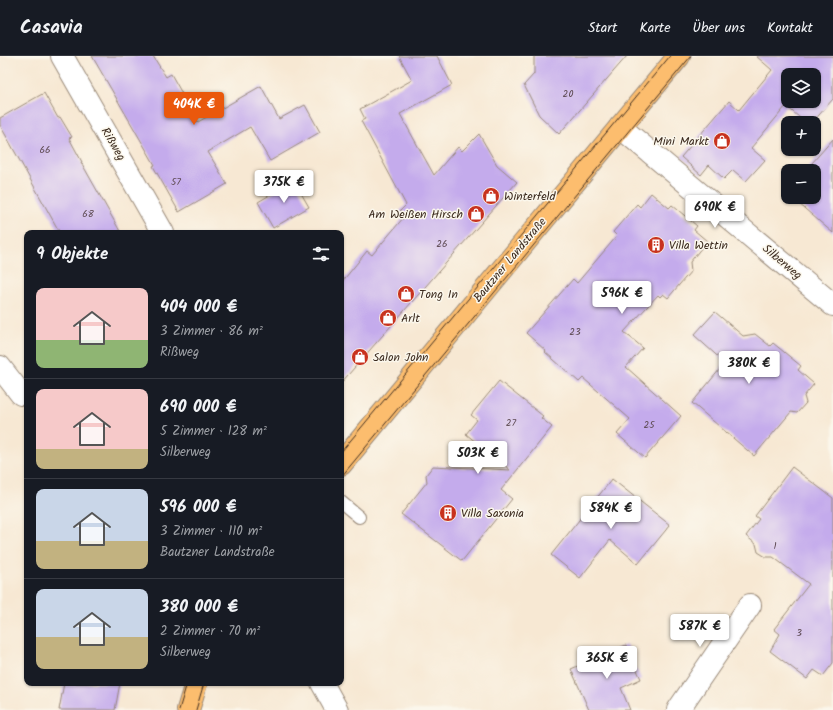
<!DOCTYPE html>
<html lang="de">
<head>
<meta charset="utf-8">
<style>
  body { margin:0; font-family:Kalam,sans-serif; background:#242831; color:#f1f3f6; height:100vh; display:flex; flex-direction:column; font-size:15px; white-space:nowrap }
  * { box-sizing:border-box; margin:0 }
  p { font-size:13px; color:#9ea1a6 }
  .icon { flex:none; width:22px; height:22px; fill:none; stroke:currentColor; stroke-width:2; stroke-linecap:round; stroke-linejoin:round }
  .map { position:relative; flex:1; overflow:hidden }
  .details { position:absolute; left:24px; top:174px; width:320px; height:456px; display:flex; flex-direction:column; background:#171b24; border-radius:8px; box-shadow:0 1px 3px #0004 }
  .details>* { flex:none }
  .tools { position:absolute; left:781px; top:12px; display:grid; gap:8px }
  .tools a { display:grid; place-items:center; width:40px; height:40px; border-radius:8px; background:#171b24; box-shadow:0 1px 3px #0004; font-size:20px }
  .price { position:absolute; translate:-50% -34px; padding:0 9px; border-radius:4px; background:#fff; color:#222; font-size:13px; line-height:26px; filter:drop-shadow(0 1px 2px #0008) }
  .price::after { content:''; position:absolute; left:50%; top:24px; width:12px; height:9px; margin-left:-6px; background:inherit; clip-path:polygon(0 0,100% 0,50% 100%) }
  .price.on { background:#ea580c; color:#fff }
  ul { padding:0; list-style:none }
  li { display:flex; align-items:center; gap:12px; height:100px; padding:0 12px }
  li+li { border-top:1px solid #363941 }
  li span { display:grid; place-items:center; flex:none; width:112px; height:80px; border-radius:8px; color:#555 }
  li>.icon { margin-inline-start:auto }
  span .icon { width:48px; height:48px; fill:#fffc; stroke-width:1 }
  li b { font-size:17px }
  h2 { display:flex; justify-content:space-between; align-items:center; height:48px; padding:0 12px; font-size:17px }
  header { display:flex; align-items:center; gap:24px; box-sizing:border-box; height:56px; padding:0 20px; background:#171b24; border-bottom:1px solid #363941 }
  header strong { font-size:19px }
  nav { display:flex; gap:22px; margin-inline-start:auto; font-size:14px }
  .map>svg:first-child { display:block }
  .building { fill:#c4abec; fill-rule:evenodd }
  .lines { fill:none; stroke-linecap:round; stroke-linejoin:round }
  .lane-casing { stroke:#998978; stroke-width:14 }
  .street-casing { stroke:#998978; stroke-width:24 }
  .primary-casing { stroke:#998978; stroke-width:24 }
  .lane { stroke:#fff; stroke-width:12 }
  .street { stroke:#fff; stroke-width:22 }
  .primary { stroke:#fcbd6e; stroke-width:22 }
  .tram { stroke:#3b2a1e; stroke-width:1 }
  .labels { text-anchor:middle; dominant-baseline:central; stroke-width:3; stroke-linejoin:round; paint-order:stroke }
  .number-label { font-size:10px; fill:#5d4a52 }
  .poi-label { font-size:12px; fill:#3b2a1e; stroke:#fbf7ec; text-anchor:start }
  .street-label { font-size:12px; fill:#3b2a1e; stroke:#fbf7ec }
</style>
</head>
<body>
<header>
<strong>Casavia</strong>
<nav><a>Start</a><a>Karte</a><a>Über uns</a><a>Kontakt</a></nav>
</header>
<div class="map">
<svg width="833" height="654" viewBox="0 0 833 654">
  <rect width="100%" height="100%" fill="#fbf7ec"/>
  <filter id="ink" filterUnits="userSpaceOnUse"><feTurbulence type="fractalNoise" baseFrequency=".025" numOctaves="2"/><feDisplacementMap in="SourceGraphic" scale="8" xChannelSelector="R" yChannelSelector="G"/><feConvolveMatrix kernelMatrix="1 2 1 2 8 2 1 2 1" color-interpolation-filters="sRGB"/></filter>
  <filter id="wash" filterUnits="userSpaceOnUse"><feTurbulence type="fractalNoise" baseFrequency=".012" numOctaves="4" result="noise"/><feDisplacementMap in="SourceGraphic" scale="16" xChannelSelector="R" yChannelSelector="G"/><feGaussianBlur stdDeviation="0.9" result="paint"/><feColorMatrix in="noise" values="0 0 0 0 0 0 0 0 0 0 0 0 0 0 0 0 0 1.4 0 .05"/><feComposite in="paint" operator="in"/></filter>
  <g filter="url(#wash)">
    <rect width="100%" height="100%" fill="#f7e8d3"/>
    <g id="blocks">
      <path class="building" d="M92,0H153L166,21L171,18L198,66L261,30L279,63L305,49L320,76L270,105L250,71L208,96L227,128L179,156L153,110L155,109Z
        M399,0H437L452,29L400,58L434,119L458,91L462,95L479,78L497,109L517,126L341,327V227L367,195L372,199L404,161L399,156L406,149L361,65L365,63L360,53L412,24Z
        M534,0H627L559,78L539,59L524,29L534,18Z
        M756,0H833V43L812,67H806L786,50L751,92L765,104L746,125L733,114L724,123L709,109L701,119L681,101L729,45L739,54L772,14ZM788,19H814V45H788Z
        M44,37L58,62L60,61L72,81L69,82L82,106H81L121,177H60L0,69V62Z
        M833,83V177L791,141H814V115H805Z
        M294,125L309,151L273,172L258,146Z
        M651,137L669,152L672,149L697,170L694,174L707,185L690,206L691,215L668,242L663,238L660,241L658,239L624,276L643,292L626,311L681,360L645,402L617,378L630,363L583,322L579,326L545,296L546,295L526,277L573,223L577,227L617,180L613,176L637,148L640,151Z
        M715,256L743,280L755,278L770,290L773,287L801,310L798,314L814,328L804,340L806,347L797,357L791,356L754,400L692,347L725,307L694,279Z
        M499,325L543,360L541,362L552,371L501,434L512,443L462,505L401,458L427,426L426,419L433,410L510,414L466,378L477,364L471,359Z
        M792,411L833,442V607L823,620L814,614L807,623L770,595L780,578L774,573L809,528L773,501H766L758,496L756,488L746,480L759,463L755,460Z
        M612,423L670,469L638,508L610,484L580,522L551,499Z
        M626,589L641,623L621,632L630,654H589L571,613Z
        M64,627H120L115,654H59Z"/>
    </g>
  </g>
  <g filter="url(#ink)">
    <use href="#blocks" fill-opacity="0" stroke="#998978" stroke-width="1"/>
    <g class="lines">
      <g class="lane-casing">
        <path id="lane" d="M341,446L359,461"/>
      </g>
      <g class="street-casing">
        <path id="street" d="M62,0L163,177
          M620,71L833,249
          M0,311L21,338
          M322,627L337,654
          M678,654L750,549"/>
      </g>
      <g class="primary-casing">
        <path id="primary" d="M341,408L679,0
          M188,654L196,627"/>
      </g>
      <use href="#lane" class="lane"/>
      <use href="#street" class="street"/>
      <use href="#primary" class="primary"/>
      <path class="tram" d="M341,396L670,0
        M341,421L691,0
        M179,654L187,627
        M196,654L204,627"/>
    </g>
  </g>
  <defs>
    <g id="shop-disc" transform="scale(0.9)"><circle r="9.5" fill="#c8321e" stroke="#fbf7ec"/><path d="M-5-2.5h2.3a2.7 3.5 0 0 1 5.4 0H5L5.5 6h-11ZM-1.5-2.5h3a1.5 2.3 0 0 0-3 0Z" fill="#fff"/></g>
    <g id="building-disc" transform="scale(0.9)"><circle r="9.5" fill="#c8321e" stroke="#fbf7ec"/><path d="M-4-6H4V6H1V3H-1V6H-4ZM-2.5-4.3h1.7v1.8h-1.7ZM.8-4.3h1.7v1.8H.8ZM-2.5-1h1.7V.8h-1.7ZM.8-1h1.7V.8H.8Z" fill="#fff"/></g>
  </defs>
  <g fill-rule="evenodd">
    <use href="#shop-disc" x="722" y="85"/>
    <use href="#shop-disc" x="491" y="140"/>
    <use href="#shop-disc" x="476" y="158"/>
    <use href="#building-disc" x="656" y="189"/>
    <use href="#shop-disc" x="406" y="238"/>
    <use href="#shop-disc" x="388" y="262"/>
    <use href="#shop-disc" x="360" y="301"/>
    <use href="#building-disc" x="448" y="457"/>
  </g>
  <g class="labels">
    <g class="number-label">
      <text x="568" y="38">20</text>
      <text x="45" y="94">66</text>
      <text x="176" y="126">57</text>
      <text x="88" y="158">68</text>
      <text x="442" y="188">26</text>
      <text x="575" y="276">23</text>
      <text x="511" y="367">27</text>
      <text x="649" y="369">25</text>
      <text x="775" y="490">1</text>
      <text x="799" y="577">3</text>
    </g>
    <g class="poi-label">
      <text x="709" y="85" text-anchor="end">Mini Markt</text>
      <text x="504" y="140">Winterfeld</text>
      <text x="463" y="158" text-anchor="end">Am Weißen Hirsch</text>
      <text x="669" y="189">Villa Wettin</text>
      <text x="419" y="238">Tong In</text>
      <text x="401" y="262">Arlt</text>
      <text x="373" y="301">Salon John</text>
      <text x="461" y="457">Villa Saxonia</text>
    </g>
    <g class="street-label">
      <text transform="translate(113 88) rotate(60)">Rißweg</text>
      <text transform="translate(510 204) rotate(-50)">Bautzner Landstraße</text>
      <text transform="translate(782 206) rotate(40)">Silberweg</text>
    </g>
  </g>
</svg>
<div class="tools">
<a><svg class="icon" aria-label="layers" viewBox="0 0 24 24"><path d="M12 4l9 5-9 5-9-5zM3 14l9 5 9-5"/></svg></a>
<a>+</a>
<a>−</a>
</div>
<b class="price on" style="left:194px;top:70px">404K €</b>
<b class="price" style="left:284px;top:148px">375K €</b>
<b class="price" style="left:715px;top:173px">690K €</b>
<b class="price" style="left:622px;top:259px">596K €</b>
<b class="price" style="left:749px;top:329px">380K €</b>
<b class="price" style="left:478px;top:419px">503K €</b>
<b class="price" style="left:611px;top:474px">584K €</b>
<b class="price" style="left:700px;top:592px">587K €</b>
<b class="price" style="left:607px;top:624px">365K €</b>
<section class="details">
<h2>9 Objekte<svg class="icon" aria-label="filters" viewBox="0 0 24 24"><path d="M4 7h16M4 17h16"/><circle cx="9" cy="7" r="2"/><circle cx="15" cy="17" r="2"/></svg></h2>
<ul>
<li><span style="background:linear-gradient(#f6c9c9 65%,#8fb573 0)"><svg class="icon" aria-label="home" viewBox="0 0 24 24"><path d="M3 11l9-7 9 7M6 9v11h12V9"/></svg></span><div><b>404 000 €</b><p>3 Zimmer · 86 m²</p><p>Rißweg</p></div></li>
<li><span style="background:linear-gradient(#f6c9c9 75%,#c2b280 0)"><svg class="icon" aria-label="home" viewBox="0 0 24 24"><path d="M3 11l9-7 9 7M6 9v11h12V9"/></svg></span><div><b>690 000 €</b><p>5 Zimmer · 128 m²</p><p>Silberweg</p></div></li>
<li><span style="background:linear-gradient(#c9d6e8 65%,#c2b280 0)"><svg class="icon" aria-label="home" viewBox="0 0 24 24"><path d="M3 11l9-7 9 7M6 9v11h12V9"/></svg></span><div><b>596 000 €</b><p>3 Zimmer · 110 m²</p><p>Bautzner Landstraße</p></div></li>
<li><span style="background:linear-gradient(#c9d6e8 60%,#c2b280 0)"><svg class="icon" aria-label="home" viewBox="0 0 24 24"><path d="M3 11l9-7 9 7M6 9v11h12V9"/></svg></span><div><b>380 000 €</b><p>2 Zimmer · 70 m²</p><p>Silberweg</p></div></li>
</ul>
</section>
</div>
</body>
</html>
